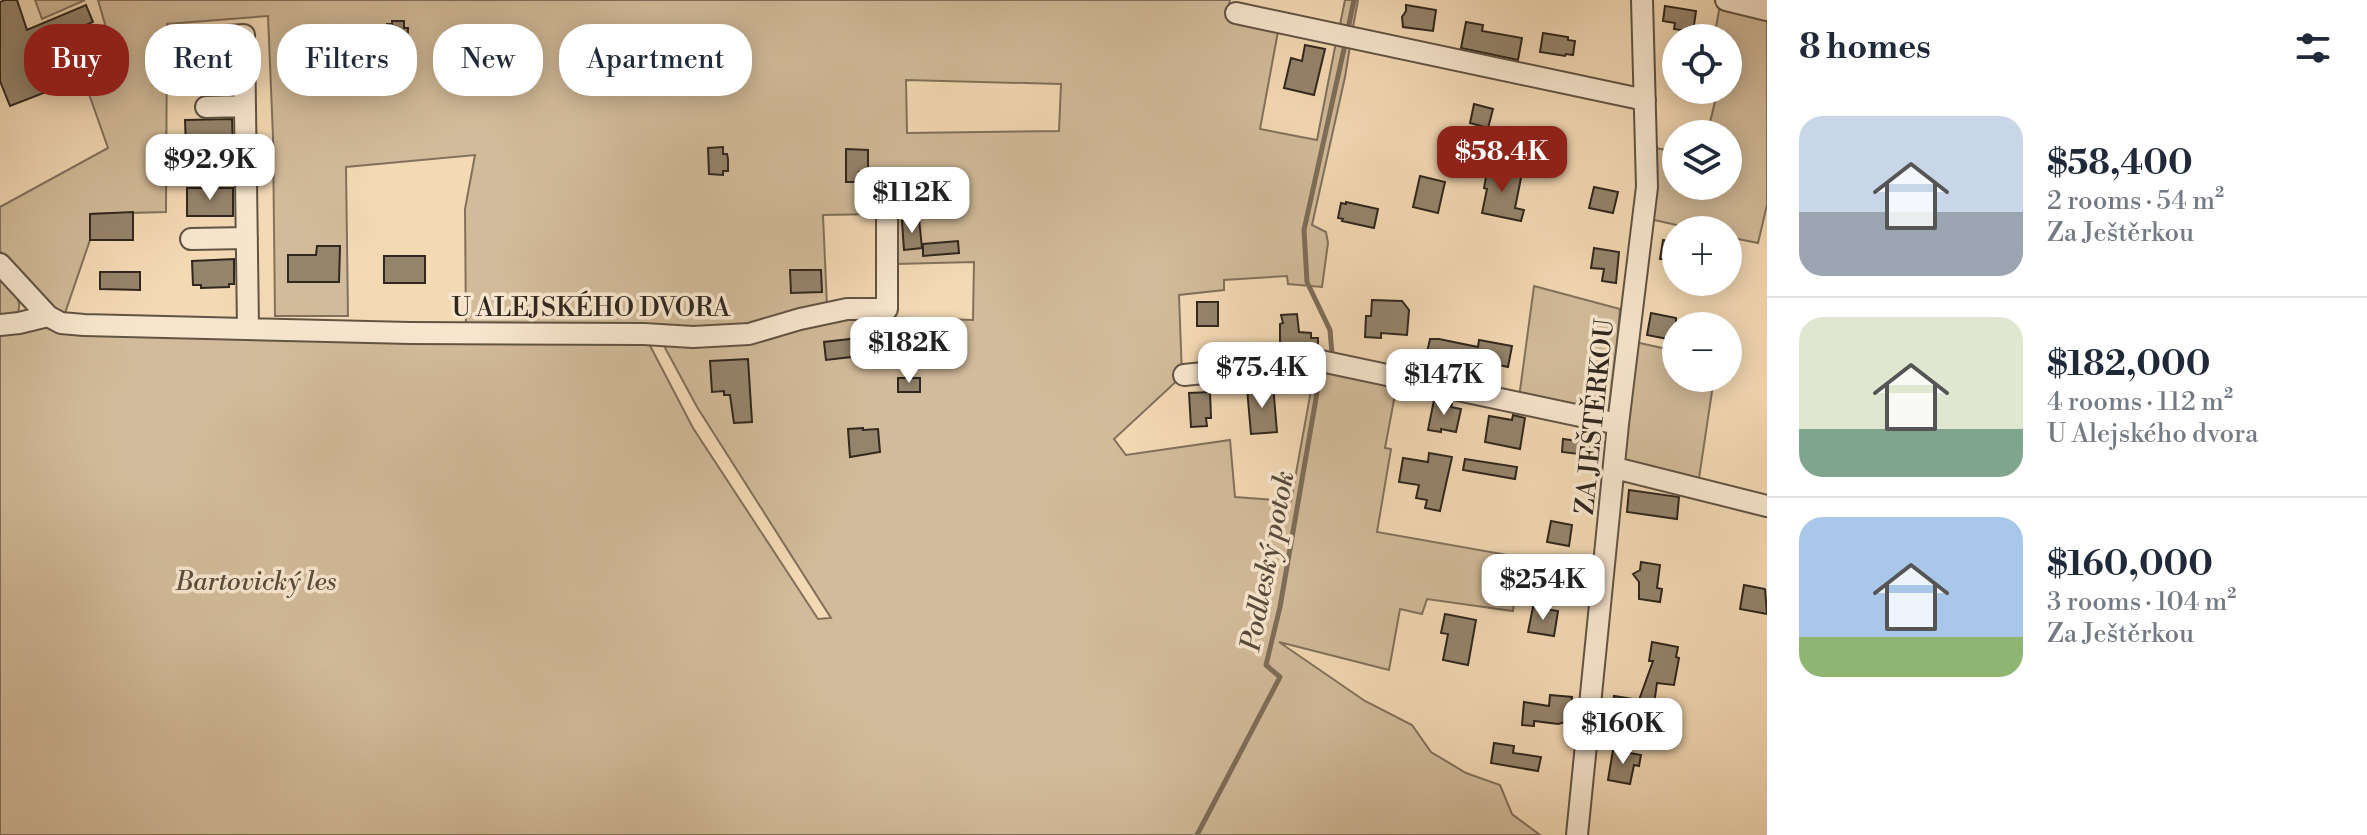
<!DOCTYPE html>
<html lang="en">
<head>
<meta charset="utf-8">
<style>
  body { margin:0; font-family:"Libre Bodoni",serif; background:#f2f2f3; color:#1f2937; height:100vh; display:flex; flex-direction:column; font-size:30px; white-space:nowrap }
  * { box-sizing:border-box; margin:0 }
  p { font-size:26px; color:#747a83 }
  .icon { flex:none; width:44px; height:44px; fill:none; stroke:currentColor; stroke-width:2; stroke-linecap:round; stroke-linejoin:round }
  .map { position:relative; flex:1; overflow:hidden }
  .sheet { display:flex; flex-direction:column; background:#fff; width:600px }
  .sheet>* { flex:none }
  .top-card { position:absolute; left:24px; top:24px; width:760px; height:72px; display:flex; gap:16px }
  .controls { position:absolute; left:1662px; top:24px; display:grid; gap:16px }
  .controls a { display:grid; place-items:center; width:80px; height:80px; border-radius:50%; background:#fff; box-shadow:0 4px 20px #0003; font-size:40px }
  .price { position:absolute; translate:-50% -68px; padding:0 18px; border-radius:16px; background:#fff; color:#222; font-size:26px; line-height:52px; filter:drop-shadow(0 2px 4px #0008) }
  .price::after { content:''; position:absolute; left:50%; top:48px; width:24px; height:18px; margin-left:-12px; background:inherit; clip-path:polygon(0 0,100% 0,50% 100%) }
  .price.active { background:#8f2418; color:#fff }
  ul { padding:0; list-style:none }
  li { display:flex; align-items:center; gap:24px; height:200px; padding:0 32px }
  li+li { border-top:2px solid #e0e1e3 }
  li span { display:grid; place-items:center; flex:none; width:224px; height:160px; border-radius:24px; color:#555 }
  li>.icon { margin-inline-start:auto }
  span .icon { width:96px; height:96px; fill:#fffc; stroke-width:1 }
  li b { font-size:34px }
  h2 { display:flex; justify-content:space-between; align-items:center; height:96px; padding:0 32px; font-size:34px }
  .pill { padding:0 28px; border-radius:32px; background:#fff; box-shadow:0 4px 20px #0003; font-size:28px; line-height:72px }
  .pill.active { background:#8f2418; color:#fff }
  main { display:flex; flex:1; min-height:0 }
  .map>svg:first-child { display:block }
  .green { fill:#d2bb9a; stroke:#81715c; stroke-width:2; fill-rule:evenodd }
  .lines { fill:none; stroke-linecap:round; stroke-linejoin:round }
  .stream { stroke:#7d6d59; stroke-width:5 }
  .building { fill:#95846c; stroke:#30271e; stroke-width:2 }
  .minor-casing { stroke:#615444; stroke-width:24 }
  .minor { stroke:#f7e6ce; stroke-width:20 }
  .labels { text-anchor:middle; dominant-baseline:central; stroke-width:7; stroke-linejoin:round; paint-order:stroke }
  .street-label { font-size:26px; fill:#30271e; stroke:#f7e6ce }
  .park-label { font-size:26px; font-style:italic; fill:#584c3d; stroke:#f7e6ce }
  .water-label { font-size:28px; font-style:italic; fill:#574a3c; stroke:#f7e6ce }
</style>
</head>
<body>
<main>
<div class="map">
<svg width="1767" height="835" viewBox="0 0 1767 835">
  <rect width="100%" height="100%" fill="#f3d9b4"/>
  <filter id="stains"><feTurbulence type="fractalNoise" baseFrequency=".0025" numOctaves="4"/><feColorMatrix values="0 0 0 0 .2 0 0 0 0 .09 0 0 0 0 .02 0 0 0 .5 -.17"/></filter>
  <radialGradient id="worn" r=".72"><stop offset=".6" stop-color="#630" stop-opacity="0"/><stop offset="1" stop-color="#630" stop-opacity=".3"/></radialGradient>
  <path class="green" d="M35,0H85L42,19Z
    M98,0H1230L1226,17L1279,26L1260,129L1317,140L1337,37L1351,40L1345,77L1312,225L1326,232L1328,243L1322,287L1288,284L1287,276L1224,280V290L1179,295L1182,376L1114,439L1126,455L1230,440L1235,497L1291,501L1313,379L1319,366L1397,384L1385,448L1391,449L1377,532L1519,557L1513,611L1427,599L1422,614L1400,609L1389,670L1279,642L1365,701L1412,725L1431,752L1466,773L1500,785L1512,814L1540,835H0V330L48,316L466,333L465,209L475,155L346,167L348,316H275L273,137L268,16L167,24L166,212L90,214V240L65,313L53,311L0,251V207L108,148L89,94L87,64L114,55ZM906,80L1061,84L1059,131L907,133ZM879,188L889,189L895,264L974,262L973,320L837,316L663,344L697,407L831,618L818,619L693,428L644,334L774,323L827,306L823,215L879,214Z
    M1345,0H1358L1353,27L1340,25Z
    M1720,5L1767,16V205L1758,243L1728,237V230H1699L1654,220L1656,148L1676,152V186H1728V134H1707L1717,94L1705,91L1728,90V38H1714Z
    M0,275C10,287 27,301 15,317L0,318Z
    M1534,286L1620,309L1611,419L1519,398Z
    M1635,342L1676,351V378H1714L1698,485L1619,466Z"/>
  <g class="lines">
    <path class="stream" d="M1349,24L1354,0
      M1332,354L1330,330L1307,282L1304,230L1344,49
      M1197,835L1280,677L1266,665L1280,607L1319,381L1326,367"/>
  </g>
  <path class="building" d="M5,0H17L27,30L86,5L93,22L41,44L59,87L10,106L0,81V2Z
    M1406,5L1436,10L1433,31L1403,27L1402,17L1406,11Z
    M1665,6L1696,11L1693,32L1674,29L1675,23L1663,21Z
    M392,21H404V28H408L407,63H411L410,78L396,77V91H382L383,27H387V24H392Z
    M1466,22L1483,25L1482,31L1522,38L1518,60L1461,48Z
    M1543,33L1568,37V40L1575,41L1573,55L1566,54L1565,56L1540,52Z
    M302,36L327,38L325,72H331L330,86L300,84Z
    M1305,45L1325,49L1314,95L1284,88L1291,58L1302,61Z
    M231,51L232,79L184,80V52Z
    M1474,104L1493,109L1488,128L1470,123Z
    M232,119L233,146L186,147L185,120Z
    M723,147V154H727L728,159V171H723V175L709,174L708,148Z
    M846,149L868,150V172H859V182H846Z
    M1488,166L1522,173L1515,208L1524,210L1521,221L1482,213L1487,189L1484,188Z
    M1420,176L1445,182L1438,213L1413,207Z
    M1594,187L1618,192L1613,213L1589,208Z
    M187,188H233V216H187Z
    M1346,202L1378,209L1374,228L1342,221L1343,219L1338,218L1341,203L1346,204Z
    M133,212V240H90V214Z
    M919,219L922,248L904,250L902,221Z
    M1663,240L1676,242V261L1660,259Z
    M958,241L959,253L923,256V244Z
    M317,246H340L339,282H288V255H316Z
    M1594,248L1619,252L1616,283L1602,281L1604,269L1591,268Z
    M384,256H425V283H384Z
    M234,259V284H229V287L201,288V285H193L192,261Z
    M790,270H821L822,292L791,293Z
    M100,272H140V290L100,289Z
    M1372,300L1402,301L1409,310L1407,335L1381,333V338L1365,337L1366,316H1371Z
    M1197,302H1218V326H1197Z
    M1651,313L1676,318V336L1669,335L1668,339L1647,335Z
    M1297,314L1299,332L1311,333V338H1318V348L1304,350V346H1280V324L1283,323L1281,315Z
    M902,332H923V350L902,349Z
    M858,338L860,356L826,360L824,342Z
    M1430,339H1439L1478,347L1479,340L1512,346L1508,367L1463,357V360L1460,359L1459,366L1426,357Z
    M748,359L752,422L734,423L730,395H724V391L712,392L710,361Z
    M898,378H920V392H898Z
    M1273,385L1277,432L1251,434L1247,388Z
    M1210,392L1211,418H1206L1207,426L1191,427L1189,393Z
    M1434,400L1452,404L1451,407L1461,409L1456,432L1441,429V432L1428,430Z
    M1513,415L1525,418L1520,449L1485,442L1489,416L1512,420Z
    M863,428V430L878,429L880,452L850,457L848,429Z
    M1582,433L1596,435L1594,456L1562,452L1563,439L1577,441L1578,436H1582Z
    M1429,453L1452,457L1440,511L1425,508L1427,500L1416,498L1419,485L1399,482L1403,458L1428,462Z
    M1465,459L1517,467L1515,479L1463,470Z
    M1629,490L1679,497L1677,519L1627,512Z
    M1551,521L1572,525L1569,546L1547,542Z
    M1641,562L1660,565L1657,588L1662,589L1660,602L1639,599V582L1633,574L1640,570Z
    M1744,585L1765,589L1767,614L1740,609Z
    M1533,607L1558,611L1554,636L1528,632Z
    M1445,614L1476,620L1468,665L1443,660L1448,634L1441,633Z
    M1652,642L1678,647L1676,657L1679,658L1674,685L1657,683L1652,718L1657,719L1655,733L1615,726L1618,710H1612L1614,696L1639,700L1653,661H1649Z
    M1550,695L1572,697L1569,721L1558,724L1534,721V726L1522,725L1524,702L1549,706Z
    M1494,743L1514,746L1513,753L1541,757L1538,771L1491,763Z
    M1613,750L1641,755L1639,766L1634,765L1630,784L1608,780Z"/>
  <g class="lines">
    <g class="minor-casing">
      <path id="minor" d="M1726,0L1767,10
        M1236,13L1645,100
        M187,38L244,35L248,328
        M206,107L245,106
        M208,173L246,171
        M191,239L247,238
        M0,264L48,316L61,323L84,325L410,333L644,334L693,337L749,334L800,319L847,309H887V218
        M0,325L19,323L48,316
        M1184,375L1321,361L1618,424
        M1615,468L1767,506
        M1577,835L1618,424L1647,187L1642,0"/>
    </g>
    <use href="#minor" class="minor"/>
  </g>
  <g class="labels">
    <g class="street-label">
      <text x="591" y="308">U ALEJSKÉHO DVORA</text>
      <text transform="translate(1595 417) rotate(-84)">ZA JEŠTĚRKOU</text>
    </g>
    <g class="park-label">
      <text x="256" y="582">Bartovický les</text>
    </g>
    <g class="water-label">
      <text transform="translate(1268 561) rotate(-79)">Podleský potok</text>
    </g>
  </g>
  <rect width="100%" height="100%" filter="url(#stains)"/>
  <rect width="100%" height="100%" fill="url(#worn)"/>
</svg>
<div class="controls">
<a><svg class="icon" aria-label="locate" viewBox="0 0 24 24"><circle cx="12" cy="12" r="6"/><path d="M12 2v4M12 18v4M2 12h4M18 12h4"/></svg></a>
<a><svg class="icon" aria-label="layers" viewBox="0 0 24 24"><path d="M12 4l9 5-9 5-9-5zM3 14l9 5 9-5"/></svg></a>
<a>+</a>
<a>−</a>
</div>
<b class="price active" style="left:1502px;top:194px">$58.4K</b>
<b class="price" style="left:210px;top:202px">$92.9K</b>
<b class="price" style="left:912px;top:235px">$112K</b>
<b class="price" style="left:909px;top:385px">$182K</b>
<b class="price" style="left:1262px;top:410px">$75.4K</b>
<b class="price" style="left:1444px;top:417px">$147K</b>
<b class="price" style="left:1543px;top:622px">$254K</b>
<b class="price" style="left:1623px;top:766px">$160K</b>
<div class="top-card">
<a class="pill active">Buy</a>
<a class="pill">Rent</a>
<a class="pill">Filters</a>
<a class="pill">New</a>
<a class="pill">Apartment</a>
</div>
</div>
<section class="sheet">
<h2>8 homes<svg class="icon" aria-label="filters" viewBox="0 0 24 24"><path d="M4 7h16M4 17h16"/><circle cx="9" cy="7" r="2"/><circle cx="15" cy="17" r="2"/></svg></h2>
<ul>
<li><span style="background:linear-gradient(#c9d6e8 60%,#9aa5b1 0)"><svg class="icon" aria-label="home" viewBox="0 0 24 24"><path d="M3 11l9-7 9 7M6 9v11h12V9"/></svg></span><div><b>$58,400</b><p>2 rooms · 54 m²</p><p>Za Ještěrkou</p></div></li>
<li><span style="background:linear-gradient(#dfe7d0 70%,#7fa58c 0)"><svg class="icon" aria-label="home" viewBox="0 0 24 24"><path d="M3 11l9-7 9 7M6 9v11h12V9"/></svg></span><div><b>$182,000</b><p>4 rooms · 112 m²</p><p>U Alejského dvora</p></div></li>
<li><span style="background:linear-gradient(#a9c7e8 75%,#8fb573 0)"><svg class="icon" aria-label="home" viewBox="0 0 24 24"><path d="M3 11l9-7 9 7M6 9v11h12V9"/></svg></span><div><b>$160,000</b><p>3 rooms · 104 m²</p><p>Za Ještěrkou</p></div></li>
</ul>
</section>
</main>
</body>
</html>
